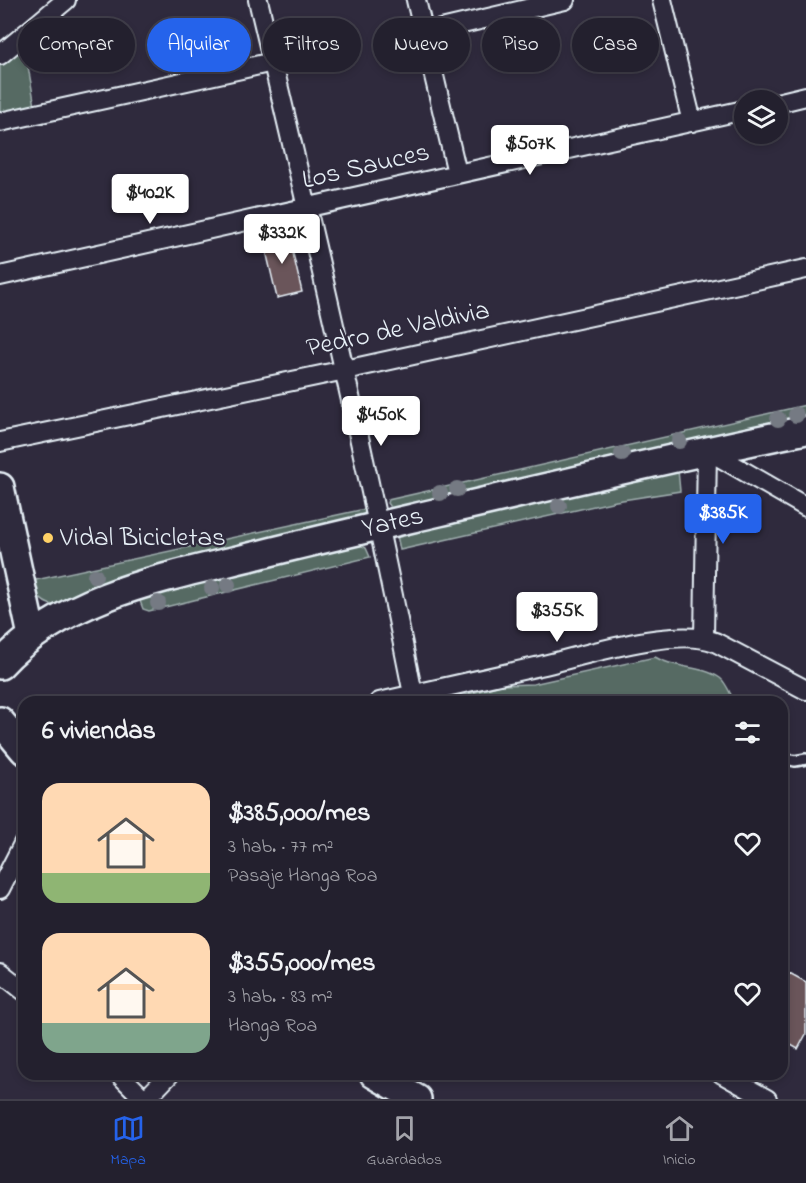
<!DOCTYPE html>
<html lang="es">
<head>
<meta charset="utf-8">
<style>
  body { margin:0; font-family:"Indie Flower",sans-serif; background:#2b2836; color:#f1f3f6; height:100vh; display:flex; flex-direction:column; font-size:22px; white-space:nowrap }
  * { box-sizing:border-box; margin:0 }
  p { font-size:20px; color:#a3a3aa }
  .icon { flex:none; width:33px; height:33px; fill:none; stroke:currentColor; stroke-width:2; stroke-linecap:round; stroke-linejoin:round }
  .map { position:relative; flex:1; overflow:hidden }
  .side { position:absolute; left:18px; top:696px; width:770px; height:384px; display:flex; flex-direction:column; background:#23202e; border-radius:18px; box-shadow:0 3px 9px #0003,0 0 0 2px #403e4a }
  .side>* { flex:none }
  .hud { position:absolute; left:18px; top:18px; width:771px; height:54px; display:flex; gap:12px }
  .buttons { position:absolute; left:734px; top:90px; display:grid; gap:12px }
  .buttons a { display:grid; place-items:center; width:54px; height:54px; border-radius:50%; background:#23202e; box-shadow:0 3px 9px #0003,0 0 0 2px #403e4a; font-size:30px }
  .price { position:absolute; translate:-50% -51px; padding:0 14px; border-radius:6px; background:#fff; color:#222; font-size:20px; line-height:39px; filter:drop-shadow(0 2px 3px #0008) }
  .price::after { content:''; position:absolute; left:50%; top:36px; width:18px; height:14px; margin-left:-9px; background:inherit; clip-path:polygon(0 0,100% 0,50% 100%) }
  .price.active { background:#2563eb; color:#fff }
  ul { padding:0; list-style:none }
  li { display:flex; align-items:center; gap:18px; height:150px; padding:0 24px }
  li span { display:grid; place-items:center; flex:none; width:168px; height:120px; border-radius:18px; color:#555 }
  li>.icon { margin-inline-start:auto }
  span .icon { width:72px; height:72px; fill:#fffc; stroke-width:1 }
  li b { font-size:26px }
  h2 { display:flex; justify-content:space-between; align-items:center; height:72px; padding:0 24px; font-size:26px }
  .chip { padding:0 21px; border-radius:27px; background:#23202e; box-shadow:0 3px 9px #0003,0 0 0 2px #403e4a; font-size:21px; line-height:54px }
  .chip.active { background:#2563eb; color:#fff }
  .tabs { display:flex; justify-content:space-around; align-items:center; height:84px; border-top:2px solid #403e4a; background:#23202e; font-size:16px; color:#a3a3aa }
  .tabs a { display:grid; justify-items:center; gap:3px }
  .tabs .active { color:#2563eb }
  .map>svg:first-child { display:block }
  .green { fill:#566a64; stroke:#9faeae; stroke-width:1.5 }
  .building { fill:#6b555a; stroke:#e8f1f8; stroke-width:1.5 }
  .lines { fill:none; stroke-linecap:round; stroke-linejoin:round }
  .service-casing { stroke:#e8f1f8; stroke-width:14 }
  .minor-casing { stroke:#e8f1f8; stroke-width:22 }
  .secondary-casing { stroke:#e8f1f8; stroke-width:32 }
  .service { stroke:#2f2a3d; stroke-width:9 }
  .minor { stroke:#2f2a3d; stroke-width:18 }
  .secondary { stroke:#2f2a3d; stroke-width:27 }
  .tree { fill:#757a83 }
  .poi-dot { fill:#ffd166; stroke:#2f2a3d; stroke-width:2 }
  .labels { text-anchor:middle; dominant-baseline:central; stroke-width:4.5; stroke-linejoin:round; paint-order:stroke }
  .street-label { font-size:27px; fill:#e8f1f8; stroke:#2f2a3d }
  .poi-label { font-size:27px; fill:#e8f1f8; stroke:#2f2a3d; text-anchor:start }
</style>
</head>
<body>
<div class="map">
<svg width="806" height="1099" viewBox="0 0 806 1099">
  <rect width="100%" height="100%" fill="#2f2a3d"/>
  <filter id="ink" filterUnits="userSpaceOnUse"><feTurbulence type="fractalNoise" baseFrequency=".0167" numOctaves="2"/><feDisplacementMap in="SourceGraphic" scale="12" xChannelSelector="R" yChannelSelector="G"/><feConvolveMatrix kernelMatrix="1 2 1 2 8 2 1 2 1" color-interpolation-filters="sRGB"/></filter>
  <g filter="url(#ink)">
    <path class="green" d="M24,44L35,106L0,115V63Z
      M806,405V420L392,510L387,503L388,500Z
      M678,470L680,491L616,501L400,550L397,535Z
      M365,509L364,516L60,606C42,605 37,597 31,581Z
      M358,543L366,548L370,557L149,611L143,609L140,601L142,597Z
      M655,657C674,669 701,665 720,678C726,682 731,696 735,702H440L500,685L533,684Z"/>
    <path class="building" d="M288,232L302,292L277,298L263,238Z
      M782,969L806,982V1034L798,1049L782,1040Z"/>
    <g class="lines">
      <g class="service-casing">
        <path id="service" d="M782,758L795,761L806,759"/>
      </g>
      <g class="minor-casing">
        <path id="minor" d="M258,0C313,231 367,462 413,694
          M416,0L457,173
          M662,0L692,122
          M424,33L565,0
          M0,55L66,0
          M777,103L806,96
          M0,122L273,62
          M0,276L744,110
          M0,442L345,370L806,269
          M704,638L707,450L806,507
          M379,702C432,690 486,678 540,666C583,656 675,626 715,642L806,690
          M0,889L24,842
          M0,972L24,991
          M119,1074L144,1099
          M722,1074L767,1099
          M146,1099L170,1074"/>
      </g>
      <g class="secondary-casing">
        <path id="secondary" d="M0,487L32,636
          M0,665C66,594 168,577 258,555C318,540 379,526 439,512C561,484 683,455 806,430
          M0,721L24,750
          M374,1074L417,1099"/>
      </g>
      <use href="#service" class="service"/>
      <use href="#minor" class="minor"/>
      <use href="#secondary" class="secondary"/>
    </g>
    <g class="tree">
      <circle cx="796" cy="415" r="8"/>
      <circle cx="778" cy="419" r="8"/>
      <circle cx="679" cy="441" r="8"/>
      <circle cx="622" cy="454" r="8"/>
      <circle cx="457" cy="489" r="8"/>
      <circle cx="440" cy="493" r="8"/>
      <circle cx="559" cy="506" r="8"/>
      <circle cx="95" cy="576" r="8"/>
      <circle cx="228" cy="585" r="8"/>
      <circle cx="212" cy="588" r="8"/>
      <circle cx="158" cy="603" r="8"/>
    </g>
  </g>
  <circle class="poi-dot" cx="48" cy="538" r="6"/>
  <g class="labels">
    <g class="street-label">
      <text transform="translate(366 167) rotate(-13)">Los Sauces</text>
      <text transform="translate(398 330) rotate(-12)">Pedro de Valdivia</text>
      <text transform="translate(393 523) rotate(-13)">Yates</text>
    </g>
    <g class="poi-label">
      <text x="60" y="538">Vidal Bicicletas</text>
    </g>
  </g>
</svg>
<div class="buttons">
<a><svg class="icon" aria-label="layers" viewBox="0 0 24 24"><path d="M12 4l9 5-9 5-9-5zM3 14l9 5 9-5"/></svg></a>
</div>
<b class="price" style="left:530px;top:176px">$507K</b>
<b class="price" style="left:150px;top:225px">$402K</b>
<b class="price" style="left:282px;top:265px">$332K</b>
<b class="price" style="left:381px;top:447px">$450K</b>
<b class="price active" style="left:723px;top:545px">$385K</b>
<b class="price" style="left:557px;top:643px">$355K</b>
<div class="hud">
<a class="chip">Comprar</a>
<a class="chip active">Alquilar</a>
<a class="chip">Filtros</a>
<a class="chip">Nuevo</a>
<a class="chip">Piso</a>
<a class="chip">Casa</a>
</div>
<section class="side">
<h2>6 viviendas<svg class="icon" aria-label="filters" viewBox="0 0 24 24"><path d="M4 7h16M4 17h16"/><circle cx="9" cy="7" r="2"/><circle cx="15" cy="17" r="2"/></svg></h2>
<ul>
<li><span style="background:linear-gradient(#ffd9b3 75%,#8fb573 0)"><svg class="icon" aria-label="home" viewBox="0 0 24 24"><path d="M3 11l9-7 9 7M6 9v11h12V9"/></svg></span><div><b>$385,000/mes</b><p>3 hab. · 77 m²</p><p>Pasaje Hanga Roa</p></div><svg class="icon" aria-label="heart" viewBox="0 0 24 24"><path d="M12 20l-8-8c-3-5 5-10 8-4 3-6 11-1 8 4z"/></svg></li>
<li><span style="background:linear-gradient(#ffd9b3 75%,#7fa58c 0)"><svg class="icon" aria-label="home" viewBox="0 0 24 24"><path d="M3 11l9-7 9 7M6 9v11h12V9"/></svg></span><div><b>$355,000/mes</b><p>3 hab. · 83 m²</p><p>Hanga Roa</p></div><svg class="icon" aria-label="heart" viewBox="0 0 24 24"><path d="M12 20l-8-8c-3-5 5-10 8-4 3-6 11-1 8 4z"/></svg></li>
</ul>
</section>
</div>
<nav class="tabs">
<a class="active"><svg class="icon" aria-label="map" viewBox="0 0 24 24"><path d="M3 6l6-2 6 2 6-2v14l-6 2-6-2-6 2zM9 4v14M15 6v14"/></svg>Mapa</a>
<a><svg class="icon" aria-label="saved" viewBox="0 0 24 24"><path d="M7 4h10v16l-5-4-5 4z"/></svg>Guardados</a>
<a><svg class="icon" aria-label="home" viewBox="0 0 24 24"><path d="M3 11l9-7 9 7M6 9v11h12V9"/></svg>Inicio</a>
</nav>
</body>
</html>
